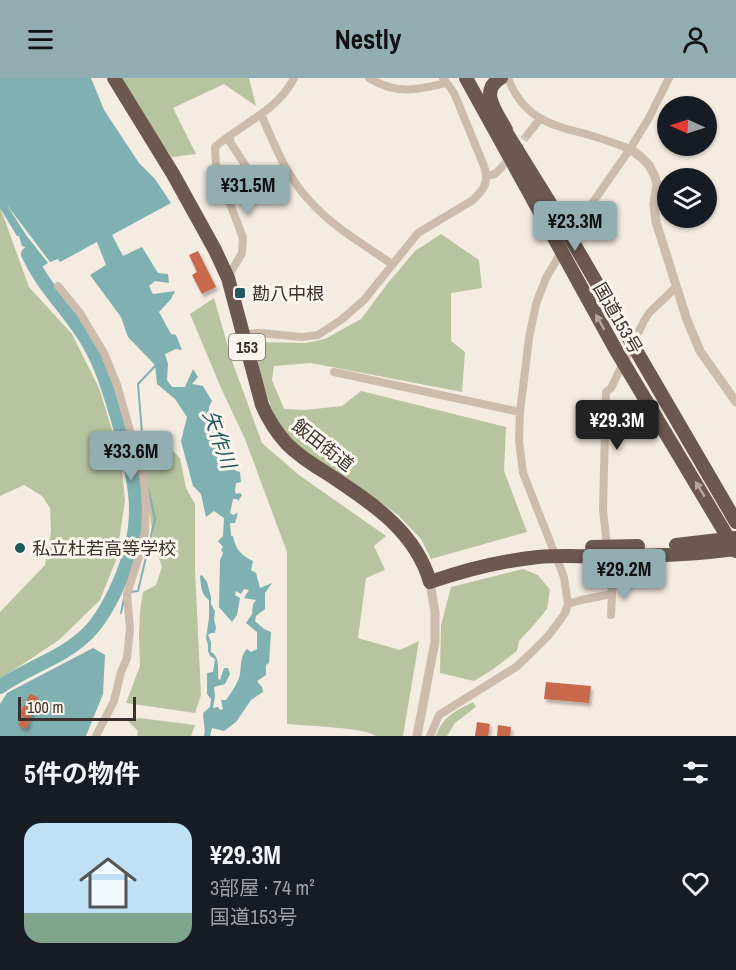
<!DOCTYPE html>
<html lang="ja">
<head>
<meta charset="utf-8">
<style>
  body { margin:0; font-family:"Archivo Narrow","Noto Sans JP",sans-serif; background:#242831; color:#f1f3f6; height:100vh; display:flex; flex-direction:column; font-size:22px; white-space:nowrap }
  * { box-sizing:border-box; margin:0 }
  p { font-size:20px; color:#9ea1a6 }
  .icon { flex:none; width:33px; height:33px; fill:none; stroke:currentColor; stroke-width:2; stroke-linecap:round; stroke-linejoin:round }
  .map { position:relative; height:658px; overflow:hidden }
  .sheet { display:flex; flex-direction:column; background:#171b24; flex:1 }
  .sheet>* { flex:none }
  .needle { width:39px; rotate:273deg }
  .tools { position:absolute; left:657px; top:18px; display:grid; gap:12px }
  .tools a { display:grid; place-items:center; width:60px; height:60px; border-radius:50%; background:#171b24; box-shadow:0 2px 4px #0004; font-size:30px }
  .scale { position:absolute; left:18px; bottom:15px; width:118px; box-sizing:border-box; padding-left:6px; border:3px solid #3b302b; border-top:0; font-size:16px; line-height:21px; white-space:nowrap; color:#3b302b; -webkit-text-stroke:4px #fbf5ee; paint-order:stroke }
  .price { position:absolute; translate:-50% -51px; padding:0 14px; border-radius:6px; background:#92aeb2; color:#111; font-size:20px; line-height:39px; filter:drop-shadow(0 2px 3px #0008) }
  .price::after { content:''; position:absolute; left:50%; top:36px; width:18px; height:14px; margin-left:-9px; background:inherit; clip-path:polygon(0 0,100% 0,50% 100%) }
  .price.selected { background:#222; color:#fff }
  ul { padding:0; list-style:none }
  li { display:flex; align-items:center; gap:18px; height:150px; padding:0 24px }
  li span { display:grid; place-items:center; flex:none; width:168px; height:120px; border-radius:18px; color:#555 }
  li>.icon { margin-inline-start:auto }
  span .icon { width:72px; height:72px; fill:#fffc; stroke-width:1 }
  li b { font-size:26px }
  h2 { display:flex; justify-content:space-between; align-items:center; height:72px; padding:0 24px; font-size:26px }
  header { display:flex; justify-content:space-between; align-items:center; height:78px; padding:0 24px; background:#92aeb2; color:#111; font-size:27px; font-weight:800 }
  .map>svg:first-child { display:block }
  .green { fill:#b8c4a0 }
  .water { fill:#7fb0b2 }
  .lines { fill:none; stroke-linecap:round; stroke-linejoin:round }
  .stream { stroke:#7fb0b2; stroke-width:2 }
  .river { stroke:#7fb0b2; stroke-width:14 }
  .building { fill:#c8694b; filter:url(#shadow) }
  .minor-tunnel { stroke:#cfc6bd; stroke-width:8; stroke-dasharray:8 4; stroke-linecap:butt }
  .minor { stroke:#cdbbac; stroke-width:8 }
  .tertiary { stroke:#cdbbac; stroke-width:9 }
  .trunk { stroke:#6c584f; stroke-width:14 }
  .oneway { fill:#b4a69e }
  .poi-dot { fill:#1f5a5e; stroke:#fbf5ee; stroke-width:2 }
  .labels { text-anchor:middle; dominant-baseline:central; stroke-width:6; stroke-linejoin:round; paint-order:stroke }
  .shield { fill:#fbf5ee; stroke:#756b66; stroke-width:1.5 }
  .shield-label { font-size:16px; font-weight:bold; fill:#3b302b }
  .poi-label { font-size:18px; fill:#3b302b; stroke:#fbf5ee; text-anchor:start }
  .street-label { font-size:18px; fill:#3b302b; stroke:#fbf5ee }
  .water-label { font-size:20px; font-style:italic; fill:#1f5a5e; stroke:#fbf5ee }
</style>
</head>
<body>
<header><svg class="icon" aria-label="menu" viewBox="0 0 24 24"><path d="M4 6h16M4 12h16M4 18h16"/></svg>Nestly<svg class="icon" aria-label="person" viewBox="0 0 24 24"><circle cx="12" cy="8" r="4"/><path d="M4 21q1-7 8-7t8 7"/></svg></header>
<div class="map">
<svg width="736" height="658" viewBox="0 0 736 658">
  <defs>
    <filter id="shadow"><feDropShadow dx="2" dy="3.5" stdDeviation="1.5" flood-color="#0004"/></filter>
  </defs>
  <rect width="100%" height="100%" fill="#f4ebe1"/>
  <path class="green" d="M113,0H249L256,28L224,6L173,30L196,76L172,79Z
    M0,129L29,209L72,256L99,310L121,381L125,423L116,482L100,522L59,562L0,601V534L45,487L51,454L50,430L42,418L24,407L0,418Z
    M441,156L479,182L482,210L451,215V263L465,274L462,314L311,285L274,288L272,302L284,331L305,332L342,328L361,313L506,349L504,393L527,454L431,481L421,461L398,437L342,397L301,374L279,349L263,308L254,264L306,265L325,261L361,241L388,205L415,173Z
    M214,220L232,283L262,365L299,397L386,458L374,468L385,492L366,500L358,560L400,572L419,563L403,658H376C363,649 305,648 287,646V474L245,361L221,310L190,236Z
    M165,353L168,368L180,380L186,410L195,426V492L201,617L195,635L126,625L140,588L139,557L140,534L143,514L156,507L162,489L153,463L143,373L151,355Z
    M523,491L538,497L550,512L547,531L533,548L519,563L517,573L492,592L474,603L440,595L441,547L451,509Z
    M473,624L476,629L455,645L447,658H436C442,639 457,632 473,624Z
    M139,640L195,647L191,658H137L138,653L128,643Z"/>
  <path class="water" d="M0,0H91L104,32L139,85L155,101L171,125L112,157L123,178L142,169L158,195L168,196L169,205L155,203L149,208L153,216L175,213L171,221L159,234L171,256L176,257L182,272L176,271L165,276L168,286L167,302L172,309H185L193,291L198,299L192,306L203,308L212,323L209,329L208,352L213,354L218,350L220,352L215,358L220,361L231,371C226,381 229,391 240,394L241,404L236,405L235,412L236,416L240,415L242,417L238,423L237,421H233L230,435L233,437L238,435L235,445H230L231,458H233C235,471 242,478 253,483L251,492L256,495L260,510L272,505L265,515V531L256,538L255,543L264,551L271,554L269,585L266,587V597L257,603L262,609L263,614L251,622L236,644L224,653L212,650L210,658H204C206,650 203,643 203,635L210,629L211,621L207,616V595L213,594L215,581L210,578L208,573V567L206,560L209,540V522C201,516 201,508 200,498L202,497L207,504L211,519V526L215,533L214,542L216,549L215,555H211L208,557L211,564V574C220,578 218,592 218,601L220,602L224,590H228L230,596L225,606L214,609L215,618L213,630L218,629L220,632L223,631L221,622H226C231,615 236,608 239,600C242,590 239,579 247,571L251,574L257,571V554L246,545L252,536L253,526L256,522L244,520L249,512L244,511L241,516L236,513L235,517L240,520L237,537L232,544L219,529L220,482L223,475L221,472L223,469L218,463L223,458L224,440L214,433L206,439L201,416L193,408L181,363L187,339L175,321L157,306L155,287L128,259L121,239L90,197L106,187L97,164L60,184L58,181L50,184L7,127L26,157L48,185L32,195L28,189L25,169L22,168L19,158H17L0,130Z
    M93,570L105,577L103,616L86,658H0V626L7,615Z"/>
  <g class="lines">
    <path class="stream" d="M145,392L138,306L157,286
      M131,514L138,513L155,441L148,409
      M121,535L124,521"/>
    <path class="river" d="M0,609C29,588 62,581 88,555C102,541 111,523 119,505C147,442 136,405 118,342C110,316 103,290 89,266C71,234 43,210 28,176"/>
  </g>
  <path class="building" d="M198,173L216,209L202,216L192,197L197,194L189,177Z
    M546,604L591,608L589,625L544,621Z
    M30,616L38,619L34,629L25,625Z
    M24,627L34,631L29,642L19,637Z
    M21,640L30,643L26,651L18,647Z
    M477,644L490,646L488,658H475Z
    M498,647L511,649L510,658H497Z"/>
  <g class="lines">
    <path class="minor-tunnel" d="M501,90L528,56"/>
    <path class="minor" d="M369,0C397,17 417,12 446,5
      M508,0C523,41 551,47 589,57C603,61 617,66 630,71
      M261,36C274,66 286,97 308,121C331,148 363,166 392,186
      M528,56L540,41
      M230,58V64L255,102L257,104L261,103L285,89
      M487,98L495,96L501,90
      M228,199L242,175L243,160L216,89L215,69C241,46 278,33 294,0
      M58,208L80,235L104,275L117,307L144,401L146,429L145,455L139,478L127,516L130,551L127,580L121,594L114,623L96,658
      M244,256L260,255L302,259L318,257L341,242L364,222L418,155L473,122C485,110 489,104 484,88L454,15L443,0
      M334,294L520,334
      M568,526L581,522L612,516
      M611,537L612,516L603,431L606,314L611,310L644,243L649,235L676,209
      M430,658L439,637L516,589L530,576L548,558L558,545L565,535L568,526L564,499L523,395L519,363L520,334L529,260L536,226L546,200L577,147L630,71L649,40L669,0"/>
    <path class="tertiary" d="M630,71L641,79L649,87L655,99L657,106L654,126L656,144L687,242L700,273L736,324
      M417,658L435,563V534L430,504"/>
    <path class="trunk" d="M114,0L173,96L215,172L228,200L262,327C268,341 276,354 287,366C299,378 313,387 328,396C370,424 415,452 430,504C465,492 500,483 538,479C562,477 587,479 611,478C653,478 695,477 736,471
      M466,0L617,274L736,473
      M501,0C478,13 497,34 506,52
      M501,46L553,130L736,444
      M676,467L736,460
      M592,469L638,468"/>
  </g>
  <defs><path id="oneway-solid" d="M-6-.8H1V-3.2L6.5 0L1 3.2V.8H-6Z" transform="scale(1.5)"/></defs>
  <g class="oneway">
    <use href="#oneway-solid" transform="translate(600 244) rotate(-120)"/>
    <use href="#oneway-solid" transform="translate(700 411) rotate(-121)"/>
  </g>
  <g class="poi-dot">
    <rect x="234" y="209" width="12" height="12" rx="3"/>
    <circle cx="20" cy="470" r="6"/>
  </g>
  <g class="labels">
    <rect class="shield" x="229" y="256" width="36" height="26" rx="4.5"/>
    <g class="shield-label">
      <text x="247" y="269">153</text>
    </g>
    <g class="poi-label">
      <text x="252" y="215">勘八中根</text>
      <text x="32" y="470">私立杜若高等学校</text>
    </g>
    <g class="street-label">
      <text transform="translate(618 240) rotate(60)">国道153号</text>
      <text transform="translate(323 367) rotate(38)">飯田街道</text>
    </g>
    <g class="water-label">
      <text transform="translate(220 361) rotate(70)">矢作川</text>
    </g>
  </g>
</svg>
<div class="tools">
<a><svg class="needle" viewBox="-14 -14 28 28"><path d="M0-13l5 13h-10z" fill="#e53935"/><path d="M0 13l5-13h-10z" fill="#9ea1a6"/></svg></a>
<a><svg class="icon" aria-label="layers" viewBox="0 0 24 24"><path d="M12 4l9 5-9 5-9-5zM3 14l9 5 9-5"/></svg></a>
</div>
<div class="scale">100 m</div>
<b class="price" style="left:248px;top:138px">¥31.5M</b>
<b class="price" style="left:575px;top:174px">¥23.3M</b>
<b class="price selected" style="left:617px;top:373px">¥29.3M</b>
<b class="price" style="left:131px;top:404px">¥33.6M</b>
<b class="price" style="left:624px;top:522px">¥29.2M</b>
</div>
<section class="sheet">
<h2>5件の物件<svg class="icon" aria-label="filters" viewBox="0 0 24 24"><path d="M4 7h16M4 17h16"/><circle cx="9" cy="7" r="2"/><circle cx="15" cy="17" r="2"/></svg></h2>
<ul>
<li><span style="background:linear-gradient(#bfe0f5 75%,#7fa58c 0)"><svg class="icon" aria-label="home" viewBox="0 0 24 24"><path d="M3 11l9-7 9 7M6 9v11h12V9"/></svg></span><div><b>¥29.3M</b><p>3部屋 · 74 m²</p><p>国道153号</p></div><svg class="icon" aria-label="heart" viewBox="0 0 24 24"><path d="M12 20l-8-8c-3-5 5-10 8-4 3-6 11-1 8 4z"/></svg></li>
</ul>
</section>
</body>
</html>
